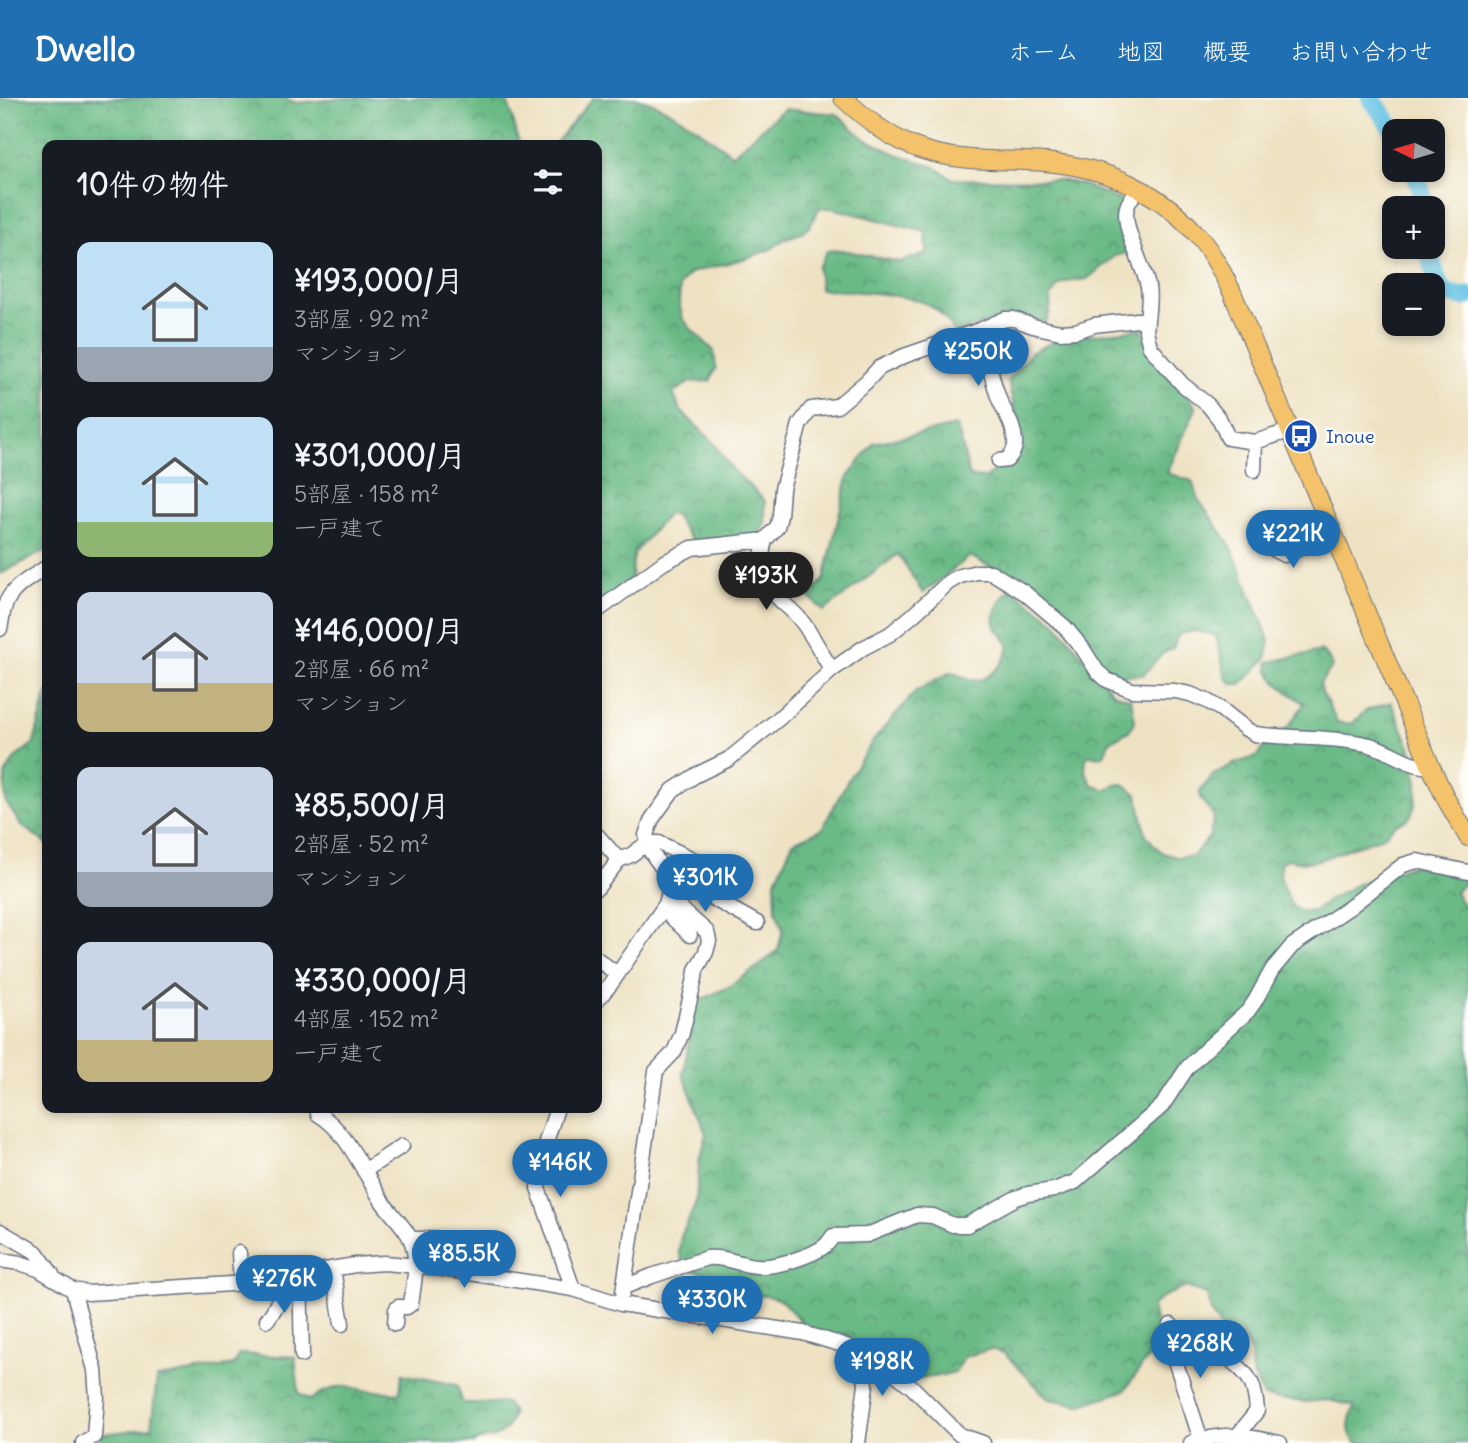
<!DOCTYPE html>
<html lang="ja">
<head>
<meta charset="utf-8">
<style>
  body { margin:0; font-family:Delius,"Klee One",sans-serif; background:#20242c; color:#f1f3f6; height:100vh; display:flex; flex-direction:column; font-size:26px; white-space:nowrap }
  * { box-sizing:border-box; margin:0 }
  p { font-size:23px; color:#9ea1a6 }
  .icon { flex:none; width:38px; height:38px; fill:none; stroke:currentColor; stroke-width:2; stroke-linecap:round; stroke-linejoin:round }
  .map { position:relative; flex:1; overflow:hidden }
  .side { position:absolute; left:42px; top:42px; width:560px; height:973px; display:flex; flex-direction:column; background:#171b24; border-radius:14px; box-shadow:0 4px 10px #0003 }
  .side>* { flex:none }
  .needle { width:46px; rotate:275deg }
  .fabs { position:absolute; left:1382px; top:21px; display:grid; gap:14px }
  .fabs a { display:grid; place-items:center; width:63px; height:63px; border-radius:14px; background:#171b24; box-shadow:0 4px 10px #0003; font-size:35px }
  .price { position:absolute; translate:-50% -60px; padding:0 16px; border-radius:24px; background:#1f6fb2; color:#fff; font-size:23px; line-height:46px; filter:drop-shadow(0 2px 4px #0008) }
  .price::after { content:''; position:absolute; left:50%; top:42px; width:21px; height:16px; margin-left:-10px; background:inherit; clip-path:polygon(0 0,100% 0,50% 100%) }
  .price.on { background:#222; color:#fff }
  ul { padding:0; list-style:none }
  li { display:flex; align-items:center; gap:21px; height:175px; padding:0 35px }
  li span { display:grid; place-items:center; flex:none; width:196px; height:140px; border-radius:14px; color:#555 }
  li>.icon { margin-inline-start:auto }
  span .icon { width:84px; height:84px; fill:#fffc; stroke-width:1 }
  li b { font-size:30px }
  h2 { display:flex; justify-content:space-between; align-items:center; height:84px; padding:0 35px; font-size:30px }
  header { display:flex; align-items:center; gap:42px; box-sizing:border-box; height:98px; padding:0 35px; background:#1f6fb2; color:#fff }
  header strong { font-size:33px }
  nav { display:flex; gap:38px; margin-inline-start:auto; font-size:24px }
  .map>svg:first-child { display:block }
  .forest { fill:url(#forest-crowns); stroke:#427472; stroke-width:2 }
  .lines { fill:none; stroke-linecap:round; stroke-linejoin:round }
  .river { stroke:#65c3e4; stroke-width:19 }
  .minor-casing { stroke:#656e81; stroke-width:17 }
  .major-casing { stroke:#656e81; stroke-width:20 }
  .minor { stroke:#fff; stroke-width:14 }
  .major { stroke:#f3c26a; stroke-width:18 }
  .labels { text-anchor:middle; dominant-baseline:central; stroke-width:5; stroke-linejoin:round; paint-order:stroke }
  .transit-label { font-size:18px; fill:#164399; stroke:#fdfcf7; text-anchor:start }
</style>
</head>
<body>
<header>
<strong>Dwello</strong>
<nav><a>ホーム</a><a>地図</a><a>概要</a><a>お問い合わせ</a></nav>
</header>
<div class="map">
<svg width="1468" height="1345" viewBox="0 0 1468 1345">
  <defs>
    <pattern id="forest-crowns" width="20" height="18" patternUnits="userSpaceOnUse" patternTransform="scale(1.75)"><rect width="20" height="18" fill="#6aba86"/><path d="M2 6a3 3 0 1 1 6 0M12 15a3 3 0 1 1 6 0" fill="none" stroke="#569871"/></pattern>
  </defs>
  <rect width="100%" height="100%" fill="#fdfcf7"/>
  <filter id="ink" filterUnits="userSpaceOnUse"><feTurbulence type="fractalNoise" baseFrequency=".0143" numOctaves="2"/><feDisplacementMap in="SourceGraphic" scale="14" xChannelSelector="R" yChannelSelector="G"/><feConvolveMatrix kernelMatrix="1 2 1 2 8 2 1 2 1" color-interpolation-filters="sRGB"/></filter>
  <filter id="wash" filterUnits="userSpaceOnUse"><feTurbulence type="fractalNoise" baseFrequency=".00686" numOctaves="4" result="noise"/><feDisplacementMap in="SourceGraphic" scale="28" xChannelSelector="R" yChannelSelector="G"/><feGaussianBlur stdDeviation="1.57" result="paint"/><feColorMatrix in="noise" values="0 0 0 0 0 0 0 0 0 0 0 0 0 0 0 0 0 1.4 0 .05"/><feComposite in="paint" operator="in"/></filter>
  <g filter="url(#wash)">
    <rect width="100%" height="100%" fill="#eee2c3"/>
    <path class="forest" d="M0,0H285L297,5L344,0H506L512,18L519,47H47V452L0,476Z
      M593,0C607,0 624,0 637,0C667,7 708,37 732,57L784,11L837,16L863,40L894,55L934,69L953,81L1059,82L1081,86L1122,103L1130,154L1115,158L1087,181L1066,184L1058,188L1051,198L1050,213L1046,224L1009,217L955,235C950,225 939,212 929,207C902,194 851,194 820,191L818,170L827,153L842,152L899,164L927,156L926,134L832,110H819L810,128L801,135L786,140L771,151L743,161L690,175L680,187L679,204L682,219L690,230L714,253L716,270L710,283L690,284L673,295L680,312L711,342L734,373L765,403V426L758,439L692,443L674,417L668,416L634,455L631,481L597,515V47H554Z
      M1141,231L1196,310L1167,375L1192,383L1198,401L1231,448L1270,544L1266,561L1241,586H1232L1226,580L1216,538C1202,533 1192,531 1178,537L1173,550L1163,555L1143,577L1117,578L1102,571L1091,550L1033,491L970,458L923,495L898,456L824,513L808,498L824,482L848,379L874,345L957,328L970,379L987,380L1021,341L1008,282L1032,254L1062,240Z
      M1012,491L1055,524L1113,595L1131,601L1135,623L1129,633L1109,644L1104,657L1100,659L1090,657L1086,660L1085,672L1092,687L1105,692L1114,687L1123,686L1137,696L1146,737L1155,748L1163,755L1176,759L1193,758L1210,738L1214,718L1200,700V693L1214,676L1236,665L1256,659L1268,644L1289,628L1304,606C1292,595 1266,583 1268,564L1321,553L1328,559L1332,569L1320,585L1322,594L1337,624L1352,626L1365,613L1391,604L1413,656C1416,672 1420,694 1414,710C1409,725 1406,721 1395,727C1391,730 1388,736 1383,738C1374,743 1362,746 1352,749C1333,756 1310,770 1290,761L1281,763L1280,779L1285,793L1293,809L1302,814L1315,813L1329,802L1355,787L1413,767L1468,780V782L1455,794L1463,807L1468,811V1345H1357C1344,1333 1350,1322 1354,1308L1328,1302L1304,1304L1264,1299L1252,1274L1251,1255L1239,1233L1221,1230L1212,1217L1207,1196L1186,1189L1164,1198L1152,1208L1157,1232L1156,1249L1124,1293L1081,1307L1049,1301L1004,1255L991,1251L964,1259L955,1274L934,1279L911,1280L804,1227L781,1202L764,1197L738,1198L729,1194L723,1185L714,1178L685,1170L679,1154L681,1139L696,1104L700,1058L706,1036L683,976L696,904L727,890L763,865L778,852L783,832L776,812L775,784L793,744L822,731L849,680L872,644L916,593L951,574C959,577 970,584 978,582C991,580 1010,560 1008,547C1007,539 999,536 996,529C991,516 1001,497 1012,491Z
      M47,594V746L21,727L5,703V677L15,660L34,645Z
      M239,1256L295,1259L299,1296L311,1302L320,1295L338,1289L347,1288L363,1292L400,1295L402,1276L457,1287L463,1305H506L513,1315C511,1320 509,1327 506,1331C497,1343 483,1337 474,1345H96L104,1336L151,1330L157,1280L234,1267Z"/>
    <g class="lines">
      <path class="river" d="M1371,0L1395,34
        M1414,72L1422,95V110
        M1427,149L1438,184L1445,195L1463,199L1468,198"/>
    </g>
  </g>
  <g filter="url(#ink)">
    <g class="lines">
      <g class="minor-casing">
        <path id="minor" d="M1147,222L1146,233L1150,249L1182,286L1208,307L1220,322L1228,340L1255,344L1289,333
          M982,231C986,254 991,279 999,301C1005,315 1014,327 1015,343C1016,351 1012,356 1007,362L999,363
          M1254,372L1255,344
          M1265,439L1276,453L1284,457L1333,435
          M765,442C762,451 762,460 763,469C768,502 786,502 803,525C814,540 822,557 832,572
          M597,513L663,465L692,450L765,442L777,429L780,418L782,391L800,326L811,311L837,308L866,284L879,270L904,258L982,231L1005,221H1014L1033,228L1060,234L1076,233L1094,227L1137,222H1147C1148,212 1150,199 1148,189C1144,168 1121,127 1127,109C1129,102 1135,96 1138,90
          M0,531C2,523 2,515 5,508C11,489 32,479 47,469
          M597,737L619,762
          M666,777L685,785L757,825
          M597,790L619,762L631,757L647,745H659L730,779L733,775
          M663,811L690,837
          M597,861L617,876
          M597,902L610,887L666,806L671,787L663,771L648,750L646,737L652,721L673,692L696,677L729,661L777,622L832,572L863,550L890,536L912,518L949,484L960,478L977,474H991L1025,495L1065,529L1083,551L1097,573L1107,582L1132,592L1175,593L1190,596L1207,603L1222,612L1246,631L1255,636C1293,641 1332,638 1370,647C1391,653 1408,668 1431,669
          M320,1010L318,1016C346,1031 365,1077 382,1103C390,1115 406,1129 411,1142C419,1162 414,1185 411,1206L407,1209H398L396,1212L395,1226
          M557,1010L541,1059L538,1090L573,1191
          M364,1073L402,1048
          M0,1133L36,1154L52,1176
          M411,1141H436
          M239,1155L241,1186
          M0,1162L20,1165L38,1171L73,1192L89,1195L247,1185L355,1167L384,1165L430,1169L573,1191L621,1206L803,1235L846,1248L880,1265L896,1276L912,1289L960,1337L983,1345
          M333,1171L342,1226
          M300,1176L302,1257
          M624,1189L652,1178L707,1160C725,1158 740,1167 757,1168C774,1170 813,1158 826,1147C829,1144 831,1141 833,1138L867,1137L917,1117L933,1118L953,1127H967L1016,1100L1028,1096L1054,1092L1075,1084L1162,1008L1187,970L1204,953L1248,913L1255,903L1272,872L1292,848L1350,809L1403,767L1417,763L1468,774
          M73,1192L95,1272L97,1300L94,1338L83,1345
          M623,1194L656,973L674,954L682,935L695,880L696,872L706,854L709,843L707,834L668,799
          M267,1222C279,1206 281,1201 277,1180
          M1171,1227L1169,1244L1201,1342
          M1233,1264C1252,1279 1255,1289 1257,1313L1238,1337
          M858,1345L866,1287L862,1255
          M1191,1345C1228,1333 1243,1338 1280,1345"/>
      </g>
      <g class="major-casing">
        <path id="major" d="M843,0C867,22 892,42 923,52C963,65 1004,61 1045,64C1106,69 1164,94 1202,143C1215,159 1223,176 1232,194L1431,669L1446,701L1468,739"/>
      </g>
      <use href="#minor" class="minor"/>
      <use href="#major" class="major"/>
    </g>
  </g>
  <defs>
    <g id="bus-disc" transform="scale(1.75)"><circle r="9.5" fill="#1a4fb4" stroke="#fdfcf7"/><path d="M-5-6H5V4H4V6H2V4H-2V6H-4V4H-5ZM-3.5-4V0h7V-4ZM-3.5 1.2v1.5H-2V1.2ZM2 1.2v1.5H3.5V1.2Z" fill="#fff"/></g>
  </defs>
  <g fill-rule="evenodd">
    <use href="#bus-disc" x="1301" y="338"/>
  </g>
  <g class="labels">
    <g class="transit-label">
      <text x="1326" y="338">Inoue</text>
    </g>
  </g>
</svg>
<div class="fabs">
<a><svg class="needle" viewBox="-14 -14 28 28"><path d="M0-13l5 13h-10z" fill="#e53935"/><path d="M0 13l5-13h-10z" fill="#9ea1a6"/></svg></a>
<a>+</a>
<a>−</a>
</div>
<b class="price" style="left:978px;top:290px">¥250K</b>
<b class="price" style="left:1293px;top:472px">¥221K</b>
<b class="price on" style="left:766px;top:514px">¥193K</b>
<b class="price" style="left:705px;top:816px">¥301K</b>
<b class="price" style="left:560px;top:1101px">¥146K</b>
<b class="price" style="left:464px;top:1192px">¥85.5K</b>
<b class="price" style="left:284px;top:1217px">¥276K</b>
<b class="price" style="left:712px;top:1238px">¥330K</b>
<b class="price" style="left:1200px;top:1282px">¥268K</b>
<b class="price" style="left:882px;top:1300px">¥198K</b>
<section class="side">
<h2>10件の物件<svg class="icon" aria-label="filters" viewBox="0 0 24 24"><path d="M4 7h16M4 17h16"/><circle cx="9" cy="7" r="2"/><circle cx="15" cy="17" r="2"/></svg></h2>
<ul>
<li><span style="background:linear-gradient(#bfe0f5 75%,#9aa5b1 0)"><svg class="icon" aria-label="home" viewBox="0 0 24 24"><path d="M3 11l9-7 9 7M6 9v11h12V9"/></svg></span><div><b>¥193,000/月</b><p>3部屋 · 92 m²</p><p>マンション</p></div></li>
<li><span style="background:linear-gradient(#bfe0f5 75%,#8fb573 0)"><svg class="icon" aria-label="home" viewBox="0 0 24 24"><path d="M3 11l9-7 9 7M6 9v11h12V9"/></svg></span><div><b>¥301,000/月</b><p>5部屋 · 158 m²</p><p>一戸建て</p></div></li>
<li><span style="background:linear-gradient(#c9d6e8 65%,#c2b280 0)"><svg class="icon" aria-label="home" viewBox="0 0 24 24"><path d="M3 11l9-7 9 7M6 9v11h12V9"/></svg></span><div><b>¥146,000/月</b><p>2部屋 · 66 m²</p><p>マンション</p></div></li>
<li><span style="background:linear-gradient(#c9d6e8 75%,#9aa5b1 0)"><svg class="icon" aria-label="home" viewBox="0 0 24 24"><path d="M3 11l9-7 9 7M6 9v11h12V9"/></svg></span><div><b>¥85,500/月</b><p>2部屋 · 52 m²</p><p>マンション</p></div></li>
<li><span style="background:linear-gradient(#c9d6e8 70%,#c2b280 0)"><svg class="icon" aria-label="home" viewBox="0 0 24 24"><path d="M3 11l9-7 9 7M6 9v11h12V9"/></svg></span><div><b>¥330,000/月</b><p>4部屋 · 152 m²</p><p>一戸建て</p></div></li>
</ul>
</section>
</div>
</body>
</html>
